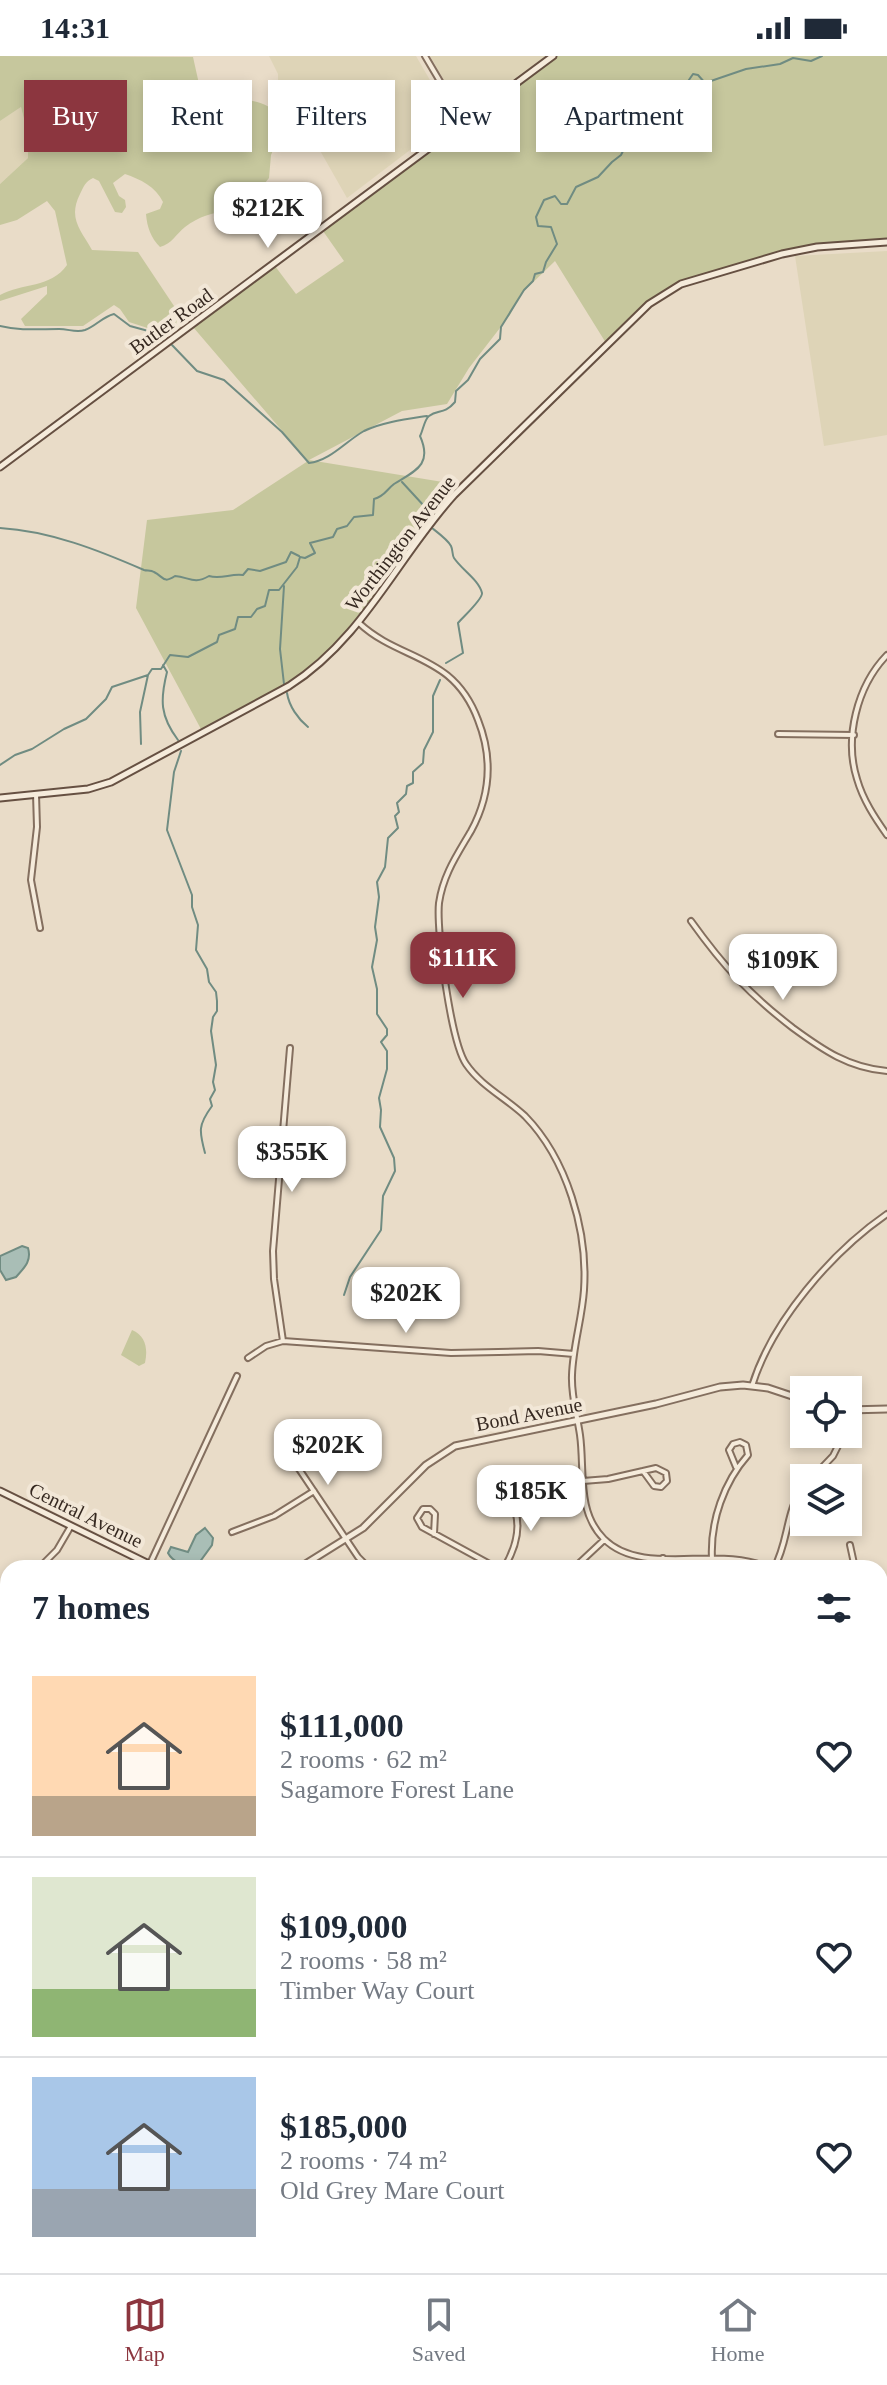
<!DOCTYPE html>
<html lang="en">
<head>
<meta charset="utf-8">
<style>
  body { margin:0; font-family:"Times New Roman",serif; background:#f2f2f3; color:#1f2937; height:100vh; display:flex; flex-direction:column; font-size:30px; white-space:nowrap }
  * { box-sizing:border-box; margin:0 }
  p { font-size:26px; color:#747a83 }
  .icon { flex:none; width:44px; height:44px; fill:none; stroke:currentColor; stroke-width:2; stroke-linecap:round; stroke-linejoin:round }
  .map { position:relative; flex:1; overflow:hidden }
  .details { position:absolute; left:0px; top:1504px; width:888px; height:714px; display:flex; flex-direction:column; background:#fff; border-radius:24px 24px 0 0; box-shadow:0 4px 12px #0003 }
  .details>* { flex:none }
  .top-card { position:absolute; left:24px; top:24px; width:840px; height:72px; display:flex; gap:16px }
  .tools { position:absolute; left:790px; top:1320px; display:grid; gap:16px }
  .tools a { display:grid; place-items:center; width:72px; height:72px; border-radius:0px; background:#fff; box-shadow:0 4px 12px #0003; font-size:40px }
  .price { position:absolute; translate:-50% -68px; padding:0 18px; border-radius:16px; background:#fff; color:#222; font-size:26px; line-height:52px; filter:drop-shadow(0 2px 4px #0008) }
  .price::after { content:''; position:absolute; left:50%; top:48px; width:24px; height:18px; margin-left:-12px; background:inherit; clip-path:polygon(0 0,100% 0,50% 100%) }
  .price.current { background:#8c363f; color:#fff }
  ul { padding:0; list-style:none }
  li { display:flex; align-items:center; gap:24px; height:200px; padding:0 32px }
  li+li { border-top:2px solid #e0e1e3 }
  li span { display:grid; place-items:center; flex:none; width:224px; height:160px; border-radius:0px; color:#555 }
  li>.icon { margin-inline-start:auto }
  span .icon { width:96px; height:96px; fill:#fffc; stroke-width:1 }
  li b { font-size:34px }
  h2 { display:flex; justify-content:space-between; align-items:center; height:96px; padding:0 32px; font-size:34px }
  .pill { padding:0 28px; border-radius:0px; background:#fff; box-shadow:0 4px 12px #0003; font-size:28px; line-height:72px }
  .pill.current { background:#8c363f; color:#fff }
  .status { display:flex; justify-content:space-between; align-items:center; height:56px; padding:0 40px; background:#fff; direction:ltr }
  .status svg { height:22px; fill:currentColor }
  .dock { display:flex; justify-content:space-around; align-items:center; height:112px; border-top:2px solid #e0e1e3; background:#fff; font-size:22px; color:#747a83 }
  .dock a { display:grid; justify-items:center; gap:4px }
  .dock .current { color:#8c363f }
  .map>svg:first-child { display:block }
  .farmland { fill:#ded4b7 }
  .green { fill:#c6c79d }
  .water { fill:#a9beb6; stroke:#708c82; stroke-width:2 }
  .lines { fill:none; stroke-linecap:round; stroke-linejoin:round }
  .stream { stroke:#708c82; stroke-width:2 }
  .minor-casing { stroke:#846f5f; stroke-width:8 }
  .tertiary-casing { stroke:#846f5f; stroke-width:9 }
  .secondary-casing { stroke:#665042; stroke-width:9 }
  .minor { stroke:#f5ebdb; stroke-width:4 }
  .tertiary { stroke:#f5ebdb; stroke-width:5 }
  .secondary { stroke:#f5ebdb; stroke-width:5 }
  .rail { stroke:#362921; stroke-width:2; stroke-dasharray:14 14; stroke-linecap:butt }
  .labels { text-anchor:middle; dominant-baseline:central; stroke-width:8; stroke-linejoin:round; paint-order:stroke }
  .street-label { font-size:20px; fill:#362921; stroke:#f2e7d7 }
</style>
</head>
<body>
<div class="status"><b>14:31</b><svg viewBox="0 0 49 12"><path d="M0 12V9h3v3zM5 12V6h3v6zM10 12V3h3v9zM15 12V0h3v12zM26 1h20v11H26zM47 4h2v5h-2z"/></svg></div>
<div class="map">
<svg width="887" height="2217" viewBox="0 0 887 2217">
  <rect width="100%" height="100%" fill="#e9dcc8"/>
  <path class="farmland" d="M269,0H416L452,62L347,142L302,63L278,34V18Z
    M430,0H546L464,59Z
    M21,51L28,79V102L0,128V65Z
    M887,195V379L824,390L795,200Z"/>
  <path class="green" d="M0,0L193,1L201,37L212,47C240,45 258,38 280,60L282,74L271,99L269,122L260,133L255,161L250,167L242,171L230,154C213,157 199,160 185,171C176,178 172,188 160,191C151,182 147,171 146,158L160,153L163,146C156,131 140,123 125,118L113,127L119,140L125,144L126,151L122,157L115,156L99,125L93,122C85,126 84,130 80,138C68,162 80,173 92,194L138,196L184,265L166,278L129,266L120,253L114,249L83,270H25L21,263L47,238V230L0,245V239C22,227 51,232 67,209L55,155L47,145L17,164L0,169V128L28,102V79L21,51L0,65Z
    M555,0H887V187L794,194L685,226L659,237L606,287L555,205L520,239L510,259L469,312L447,348L402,355L309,404L461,429C410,482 378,552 323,602C289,633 242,653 202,675L136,552L147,464L233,454L308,405L193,271L275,210L296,238L344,205L323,175Z
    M132,1274C146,1280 148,1293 145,1307L139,1310L121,1299Z
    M887,1546V1606L880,1626V1554Z
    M95,2210H287L281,2217H101Z
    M575,2210H776L787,2217H670C640,2203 608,2217 577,2217Z"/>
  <path class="water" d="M22,1190L28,1192C32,1205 24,1212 16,1221L6,1224L0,1214V1200Z
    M205,1472L213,1482L212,1489L196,1511C187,1513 172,1505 168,1497L171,1491L188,1496L196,1479Z"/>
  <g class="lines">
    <path class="stream" d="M0,270C20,275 39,273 59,273C69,273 76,277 85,274C96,270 102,261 114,258L130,270L152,276L164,285
      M172,289L197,315L224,324L282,376L309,407C330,405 346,385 364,375C382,366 407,363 427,360
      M402,426L425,451L427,467
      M0,472C50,475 98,494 144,514C147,515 151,514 154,516C164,521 163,528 175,520C189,521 194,529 209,520C221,524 231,517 243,519L248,513L260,515L286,506L291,496L299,500
      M432,472C437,476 448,484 451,490C453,494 452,499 454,502C462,514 479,524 482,537C483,543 463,561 458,567L463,597L446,607
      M163,609L167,616C160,644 160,660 178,684
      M284,628L280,593L284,530
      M287,637C289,650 298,663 308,671
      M141,688L140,656L148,619
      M181,695L174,716L167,774L192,839V851L198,869L196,894L207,913L209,926L216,936L217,945V955L213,961L211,975L216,1009L213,1026L215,1034L210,1043L212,1050C198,1069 199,1075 205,1097
      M0,709L15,699L32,693L64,673L86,663L106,643L112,631L148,619L152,613H161L170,599L188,601L217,586L219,579L235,573L238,561H251L257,553L265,550L269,534H279L297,511L300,501L305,502L315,497L310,487L333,481L337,473L347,470L354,461L373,459L374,443C385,440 386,434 394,428C415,415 433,409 420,380C423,375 424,364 429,360C438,353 444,359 455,346L456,335L468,324L480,303L500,283L501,271L524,234L533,225L535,218L543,216L546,206L557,188L551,171L538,170L536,161L544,144L555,140L561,148H567L576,131L598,121L612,106L621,99L628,85L651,61L680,37L693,18L698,19L705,27L746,13L780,8L793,2L811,5L822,0
      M344,1239L350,1221L381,1174L383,1140L395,1115L394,1102L380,1071L381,1054L379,1042L387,1013V995L381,986L387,979V973L377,958V933L372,911L377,884L375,871L379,841L377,826L385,811L388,782L398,772L395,760L399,756L397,747L406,738L407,730L413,727V716L423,707L424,694L433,676V640L440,624
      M0,1584L8,1587
      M880,1597L887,1585
      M691,2210L696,2217
      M267,2217V2210"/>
    <g class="minor-casing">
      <path id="minor" d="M425,0L464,66
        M359,567C401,606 453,597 478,664C493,702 490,740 471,775C457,799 443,819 439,847C436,875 451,986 466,1008C481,1030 506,1042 525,1060C567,1103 588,1175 584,1234C582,1263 573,1290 572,1319C571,1340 577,1358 580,1379C585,1414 576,1455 604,1483C643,1522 720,1488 768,1512
        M887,599C857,630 844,682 857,723C863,744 875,762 887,779
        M778,678L854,679
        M36,738L37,771L31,824L40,872
        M691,865C724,911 749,938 793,972C823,994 849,1012 887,1015
        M283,1285L274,1223L273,1195L290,992
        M248,1302L266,1290L283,1285L451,1297L538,1295L574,1298
        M752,1330C772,1265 832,1196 887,1158
        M287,1403L299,1413L358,1501L369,1512
        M812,1422L833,1400L844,1378
        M583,1425L608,1423L656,1412L666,1417L667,1425L661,1431L654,1430L643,1415
        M232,1476L274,1460L314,1435
        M434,1478L435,1458L430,1453H423L417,1462L422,1471L497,1512
        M850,1489L855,1512
        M712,1503C710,1465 724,1426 748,1399L746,1389L740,1386L733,1388L729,1394L736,1411
        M39,1512L57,1494L71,1470
        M148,1512L237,1320
        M504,1512C517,1490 524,1465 509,1442
        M574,1512L604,1484
        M663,1512V1502
        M774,1512C789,1486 785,1455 804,1430
        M0,1757L3,1755
        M880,1773L887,1767
        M880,1775L887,1785
        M0,1795L8,1807
        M880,1853L887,1855
        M1,2043L8,2045
        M880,2059L887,2051
        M0,2156L8,2166
        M45,2210L51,2217
        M434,2210L436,2217
        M405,2217L414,2210
        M447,2217L460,2210"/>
    </g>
    <g class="tertiary-casing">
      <path id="tertiary" d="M848,1354L887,1353
        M299,1512L363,1472L426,1409L455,1390L656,1348L720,1331L743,1329L768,1332L804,1344
        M0,1716L8,1711
        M0,1940L8,1941
        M335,2210L338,2217
        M341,2210L342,2217"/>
    </g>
    <g class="secondary-casing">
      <path id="secondary" d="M0,411L553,0
        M0,742L88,733L111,726L289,630C363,583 397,502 454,439L649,248L681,228L782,198L817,191L887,186
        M0,1435L157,1512
        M880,2084L887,2090
        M880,2179L887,2166
        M868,2217L869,2210"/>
    </g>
    <use href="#minor" class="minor"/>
    <use href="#tertiary" class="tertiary"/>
    <use href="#secondary" class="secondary"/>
    <path class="rail" d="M0,1596L8,1604
      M776,2210L787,2217"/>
  </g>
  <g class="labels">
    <g class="street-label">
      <text transform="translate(171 265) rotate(-36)">Butler Road</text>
      <text transform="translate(400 487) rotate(-52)">Worthington Avenue</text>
      <text transform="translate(529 1358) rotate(-11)">Bond Avenue</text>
      <text transform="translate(86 1459) rotate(26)">Central Avenue</text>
    </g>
  </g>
</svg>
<div class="tools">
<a><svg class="icon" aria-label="locate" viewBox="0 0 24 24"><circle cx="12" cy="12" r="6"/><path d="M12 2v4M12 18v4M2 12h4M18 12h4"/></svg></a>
<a><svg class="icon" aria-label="layers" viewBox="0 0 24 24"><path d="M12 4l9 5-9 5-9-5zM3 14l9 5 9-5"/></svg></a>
</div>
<b class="price" style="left:268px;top:194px">$212K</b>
<b class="price current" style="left:463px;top:944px">$111K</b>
<b class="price" style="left:783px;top:946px">$109K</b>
<b class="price" style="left:292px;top:1138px">$355K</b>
<b class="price" style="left:406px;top:1279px">$202K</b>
<b class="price" style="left:328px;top:1431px">$202K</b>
<b class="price" style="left:531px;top:1477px">$185K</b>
<div class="top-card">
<a class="pill current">Buy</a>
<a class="pill">Rent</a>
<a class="pill">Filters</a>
<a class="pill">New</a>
<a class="pill">Apartment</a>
</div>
<section class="details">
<h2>7 homes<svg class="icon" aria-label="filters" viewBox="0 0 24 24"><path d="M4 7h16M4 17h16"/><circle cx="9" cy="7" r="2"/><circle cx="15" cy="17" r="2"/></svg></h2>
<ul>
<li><span style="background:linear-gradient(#ffd9b3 75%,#b9a48a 0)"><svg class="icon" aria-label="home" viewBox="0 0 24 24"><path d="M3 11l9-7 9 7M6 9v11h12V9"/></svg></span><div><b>$111,000</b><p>2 rooms · 62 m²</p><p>Sagamore Forest Lane</p></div><svg class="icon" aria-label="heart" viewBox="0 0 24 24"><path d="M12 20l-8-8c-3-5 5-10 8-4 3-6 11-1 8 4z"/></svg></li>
<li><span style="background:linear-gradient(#dfe7d0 70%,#8fb573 0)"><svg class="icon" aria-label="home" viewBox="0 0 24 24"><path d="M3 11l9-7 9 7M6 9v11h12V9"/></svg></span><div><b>$109,000</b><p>2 rooms · 58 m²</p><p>Timber Way Court</p></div><svg class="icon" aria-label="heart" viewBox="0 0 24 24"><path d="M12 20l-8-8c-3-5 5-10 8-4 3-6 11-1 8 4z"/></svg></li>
<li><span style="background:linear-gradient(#a9c7e8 70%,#9aa5b1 0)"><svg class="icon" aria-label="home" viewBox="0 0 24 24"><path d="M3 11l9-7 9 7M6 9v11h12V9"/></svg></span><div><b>$185,000</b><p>2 rooms · 74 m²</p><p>Old Grey Mare Court</p></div><svg class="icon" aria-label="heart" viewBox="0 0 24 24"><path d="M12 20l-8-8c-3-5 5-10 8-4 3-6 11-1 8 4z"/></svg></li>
</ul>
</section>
</div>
<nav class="dock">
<a class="current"><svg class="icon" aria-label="map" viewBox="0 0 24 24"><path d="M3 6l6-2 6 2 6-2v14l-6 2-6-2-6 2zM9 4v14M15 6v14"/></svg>Map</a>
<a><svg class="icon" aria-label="saved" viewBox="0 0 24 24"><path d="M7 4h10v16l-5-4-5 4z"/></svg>Saved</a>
<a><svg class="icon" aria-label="home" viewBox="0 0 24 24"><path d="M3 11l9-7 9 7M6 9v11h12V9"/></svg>Home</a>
</nav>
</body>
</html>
